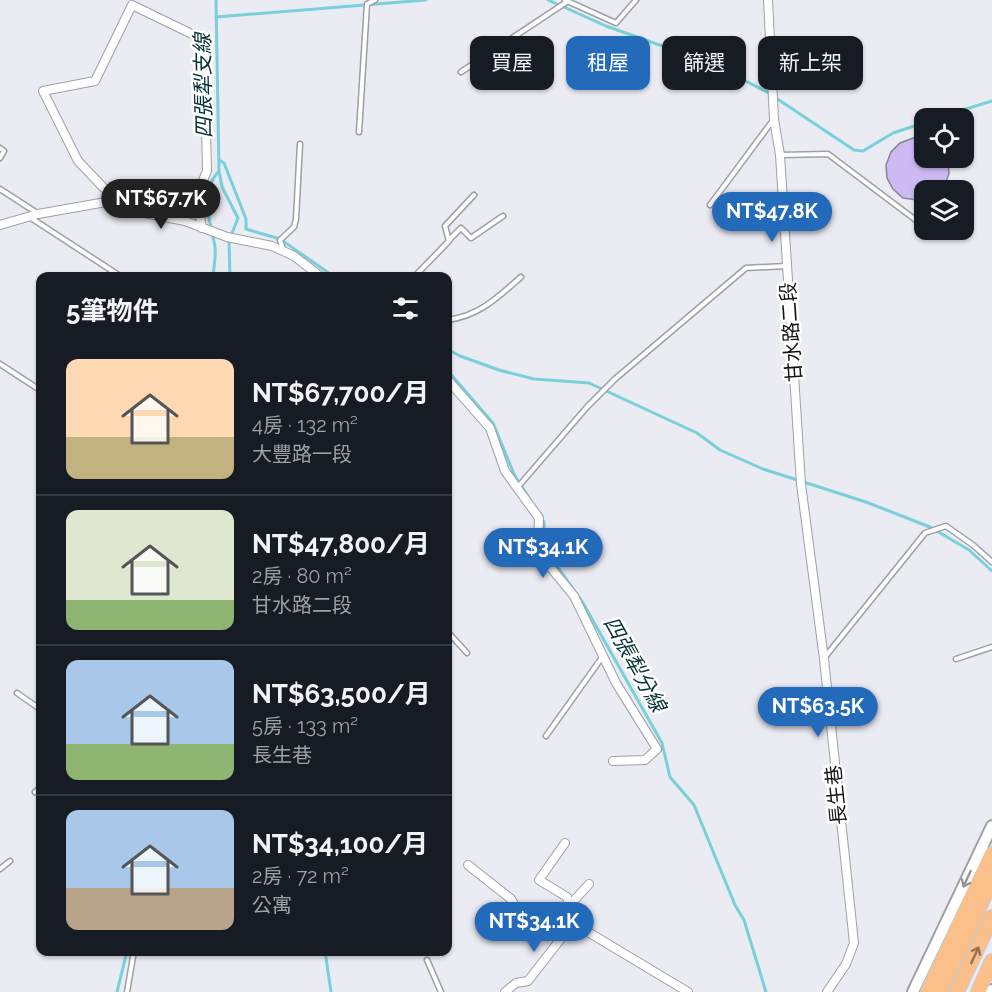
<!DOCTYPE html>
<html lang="zh-TW">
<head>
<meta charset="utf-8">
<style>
  body { margin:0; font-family:Raleway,"Noto Sans TC",sans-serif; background:#20242c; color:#f1f3f6; height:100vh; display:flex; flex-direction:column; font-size:22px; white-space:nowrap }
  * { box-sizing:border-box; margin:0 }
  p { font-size:20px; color:#9ea1a6 }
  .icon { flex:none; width:33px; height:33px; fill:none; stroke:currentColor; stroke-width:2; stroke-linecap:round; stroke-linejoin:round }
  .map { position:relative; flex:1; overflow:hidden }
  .sheet { position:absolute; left:36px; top:272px; width:416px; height:684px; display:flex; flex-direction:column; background:#171b24; border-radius:12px; box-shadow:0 2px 4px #0004 }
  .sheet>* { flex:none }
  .hud { position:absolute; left:470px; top:36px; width:432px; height:54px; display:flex; gap:12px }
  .controls { position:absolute; left:914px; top:108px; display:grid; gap:12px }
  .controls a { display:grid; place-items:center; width:60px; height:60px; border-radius:12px; background:#171b24; box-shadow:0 2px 4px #0004; font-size:30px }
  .price { position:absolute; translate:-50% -51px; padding:0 14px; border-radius:21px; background:#246abb; color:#fff; font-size:20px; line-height:39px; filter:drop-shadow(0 2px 3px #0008) }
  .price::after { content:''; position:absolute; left:50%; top:36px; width:18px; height:14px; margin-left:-9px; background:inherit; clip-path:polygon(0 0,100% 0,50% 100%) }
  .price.selected { background:#222; color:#fff }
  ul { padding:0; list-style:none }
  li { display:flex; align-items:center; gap:18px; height:150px; padding:0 30px }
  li+li { border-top:2px solid #363941 }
  li span { display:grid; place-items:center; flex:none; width:168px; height:120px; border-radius:12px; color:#555 }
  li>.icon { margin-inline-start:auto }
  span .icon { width:72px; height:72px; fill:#fffc; stroke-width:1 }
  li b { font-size:26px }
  h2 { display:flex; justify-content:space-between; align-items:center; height:72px; padding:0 30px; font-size:26px }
  .pill { padding:0 21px; border-radius:12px; background:#171b24; box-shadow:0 2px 4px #0004; font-size:21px; line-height:54px }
  .pill.selected { background:#246abb; color:#fff }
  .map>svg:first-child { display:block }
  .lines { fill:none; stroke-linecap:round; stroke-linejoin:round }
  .stream { stroke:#79d0d8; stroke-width:3 }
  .building { fill:#cdbaf5; stroke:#87858d; stroke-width:1.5 }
  .lane-casing { stroke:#9f9fa8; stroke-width:7 }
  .street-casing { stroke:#9f9fa8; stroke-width:10 }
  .secondary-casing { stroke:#9f9fa8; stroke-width:14 }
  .highway-casing { stroke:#cbcbcc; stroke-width:16 }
  .lane { stroke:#fff; stroke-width:4 }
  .street { stroke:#fff; stroke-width:8 }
  .secondary { stroke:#fff; stroke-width:10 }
  .highway { stroke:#fbbf8a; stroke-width:14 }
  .oneway { stroke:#959597 }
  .oneway2 { stroke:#937256 }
  .labels { text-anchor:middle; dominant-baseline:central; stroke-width:5; stroke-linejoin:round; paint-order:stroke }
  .street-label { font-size:20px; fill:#141417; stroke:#fff }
  .water-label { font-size:21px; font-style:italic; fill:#053236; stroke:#fff }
</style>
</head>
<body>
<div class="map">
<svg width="992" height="992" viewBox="0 0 992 992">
  <rect width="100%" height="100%" fill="#ebebf4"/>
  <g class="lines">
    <path class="stream" d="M216,0L219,171L222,187L238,218L229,241L230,276
      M548,0L606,26L713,64L767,92L854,150L863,151L893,133L924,123
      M216,17L426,0
      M937,118L992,101
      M219,160L224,163L246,219V229L280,239L333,276
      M213,276C214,267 216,256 215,247C211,220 197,195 219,171
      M447,349L460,356L499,370L534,379L589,383L697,433L720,450L763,469L866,502L930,527L969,550L992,571
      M447,370L493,423L514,474L531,501
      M541,517L544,522V547L583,603L662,743L670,777L694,805L735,905L744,920L766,992
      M325,951L331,992
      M117,992L127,951"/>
  </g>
  <path class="building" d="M913,138L924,139V158H947L948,161L949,174L944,187L941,190H924V201L903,198L893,189L887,178L886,165L891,152L900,143Z"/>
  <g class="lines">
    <g class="lane-casing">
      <path id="lane" d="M565,0L616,23L636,0
        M461,72L568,1
        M359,132L367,4L375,0
        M0,148L4,151L0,158
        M781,155L828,154L921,224L924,220
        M0,189L37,213
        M710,205L774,119
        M31,218L117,274L116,276
        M449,240L461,228L471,238L503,216
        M283,249L280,240L294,227L296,219L300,144
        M415,276L449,241L445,226L474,195
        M447,320C479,316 497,298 521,277
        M0,364L40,390
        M517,488L587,407L615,379L746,268L786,266
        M447,631L467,653
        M825,657L925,533L946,526L973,545L992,562
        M956,659L992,647
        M17,693L40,709
        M546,736L603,656
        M35,792L40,788
        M0,869L10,861
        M427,960L441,992
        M127,992L134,951"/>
    </g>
    <g class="street-casing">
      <path id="street" d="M768,0L774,119L780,155L801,484L824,659L854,943L846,964L827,992
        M124,209L78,161L43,91L95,81L132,5L198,37L204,43L207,171C198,189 198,208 202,228
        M0,225L38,214L106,202L124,209L185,221L227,237L272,246L294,256L320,276
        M447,379L490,428L505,471L539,518L538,545L546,562L574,596L616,683L657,749L645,760L613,761
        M565,843L539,880L567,897L573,923L688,992
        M468,865L511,899L521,916L529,918L573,914
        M570,905L589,884
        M505,992L516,983L528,981L573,923"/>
    </g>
    <g class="secondary-casing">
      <path id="secondary" d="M913,992L992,826
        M991,992L992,990"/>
    </g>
    <g class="highway-casing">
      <path id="highway" d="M928,992L992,854
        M940,992L992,880
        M957,992L992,917
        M978,992L992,961"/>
    </g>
    <use href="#lane" class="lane"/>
    <use href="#street" class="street"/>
    <use href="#secondary" class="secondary"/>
    <use href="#highway" class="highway"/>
  </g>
  <defs><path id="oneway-shaft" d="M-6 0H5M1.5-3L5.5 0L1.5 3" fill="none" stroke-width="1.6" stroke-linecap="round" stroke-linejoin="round" transform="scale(1.5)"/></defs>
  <use class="oneway" href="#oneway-shaft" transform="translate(967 879) rotate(115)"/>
  <use class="oneway2" href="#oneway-shaft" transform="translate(975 955) rotate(-65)"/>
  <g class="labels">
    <g class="street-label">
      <text transform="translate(791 332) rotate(-94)">甘水路二段</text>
      <text transform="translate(836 795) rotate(-96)">長生巷</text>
    </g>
    <g class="water-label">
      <text transform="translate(203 86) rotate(-91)">四張犁支線</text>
      <text transform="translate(635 664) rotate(61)">四張犁分線</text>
    </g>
  </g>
</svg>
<div class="controls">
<a><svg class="icon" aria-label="locate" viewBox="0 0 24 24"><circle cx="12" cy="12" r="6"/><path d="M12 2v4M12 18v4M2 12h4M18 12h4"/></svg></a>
<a><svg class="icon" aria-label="layers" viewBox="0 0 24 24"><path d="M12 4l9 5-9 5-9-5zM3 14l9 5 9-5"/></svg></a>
</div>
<b class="price selected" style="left:161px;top:230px">NT$67.7K</b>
<b class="price" style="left:772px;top:243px">NT$47.8K</b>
<b class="price" style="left:543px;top:579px">NT$34.1K</b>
<b class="price" style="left:818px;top:738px">NT$63.5K</b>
<b class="price" style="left:534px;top:953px">NT$34.1K</b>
<div class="hud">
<a class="pill">買屋</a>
<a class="pill selected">租屋</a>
<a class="pill">篩選</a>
<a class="pill">新上架</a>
</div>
<section class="sheet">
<h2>5筆物件<svg class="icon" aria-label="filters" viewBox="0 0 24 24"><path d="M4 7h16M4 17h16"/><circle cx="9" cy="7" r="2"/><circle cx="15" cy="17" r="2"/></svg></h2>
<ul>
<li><span style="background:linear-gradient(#ffd9b3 65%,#c2b280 0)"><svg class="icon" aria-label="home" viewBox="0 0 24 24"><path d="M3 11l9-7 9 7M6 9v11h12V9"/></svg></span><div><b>NT$67,700/月</b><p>4房 · 132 m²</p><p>大豐路一段</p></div></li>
<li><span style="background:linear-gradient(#dfe7d0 75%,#8fb573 0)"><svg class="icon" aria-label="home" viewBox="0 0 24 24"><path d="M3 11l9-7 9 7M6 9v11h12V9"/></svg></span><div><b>NT$47,800/月</b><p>2房 · 80 m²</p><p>甘水路二段</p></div></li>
<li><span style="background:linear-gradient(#a9c7e8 70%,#8fb573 0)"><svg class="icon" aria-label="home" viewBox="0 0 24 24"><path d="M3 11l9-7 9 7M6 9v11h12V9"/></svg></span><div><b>NT$63,500/月</b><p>5房 · 133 m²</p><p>長生巷</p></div></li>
<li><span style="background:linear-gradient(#a9c7e8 65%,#b9a48a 0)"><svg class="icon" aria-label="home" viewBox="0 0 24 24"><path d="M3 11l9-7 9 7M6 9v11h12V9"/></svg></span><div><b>NT$34,100/月</b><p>2房 · 72 m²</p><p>公寓</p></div></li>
</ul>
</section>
</div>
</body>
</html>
